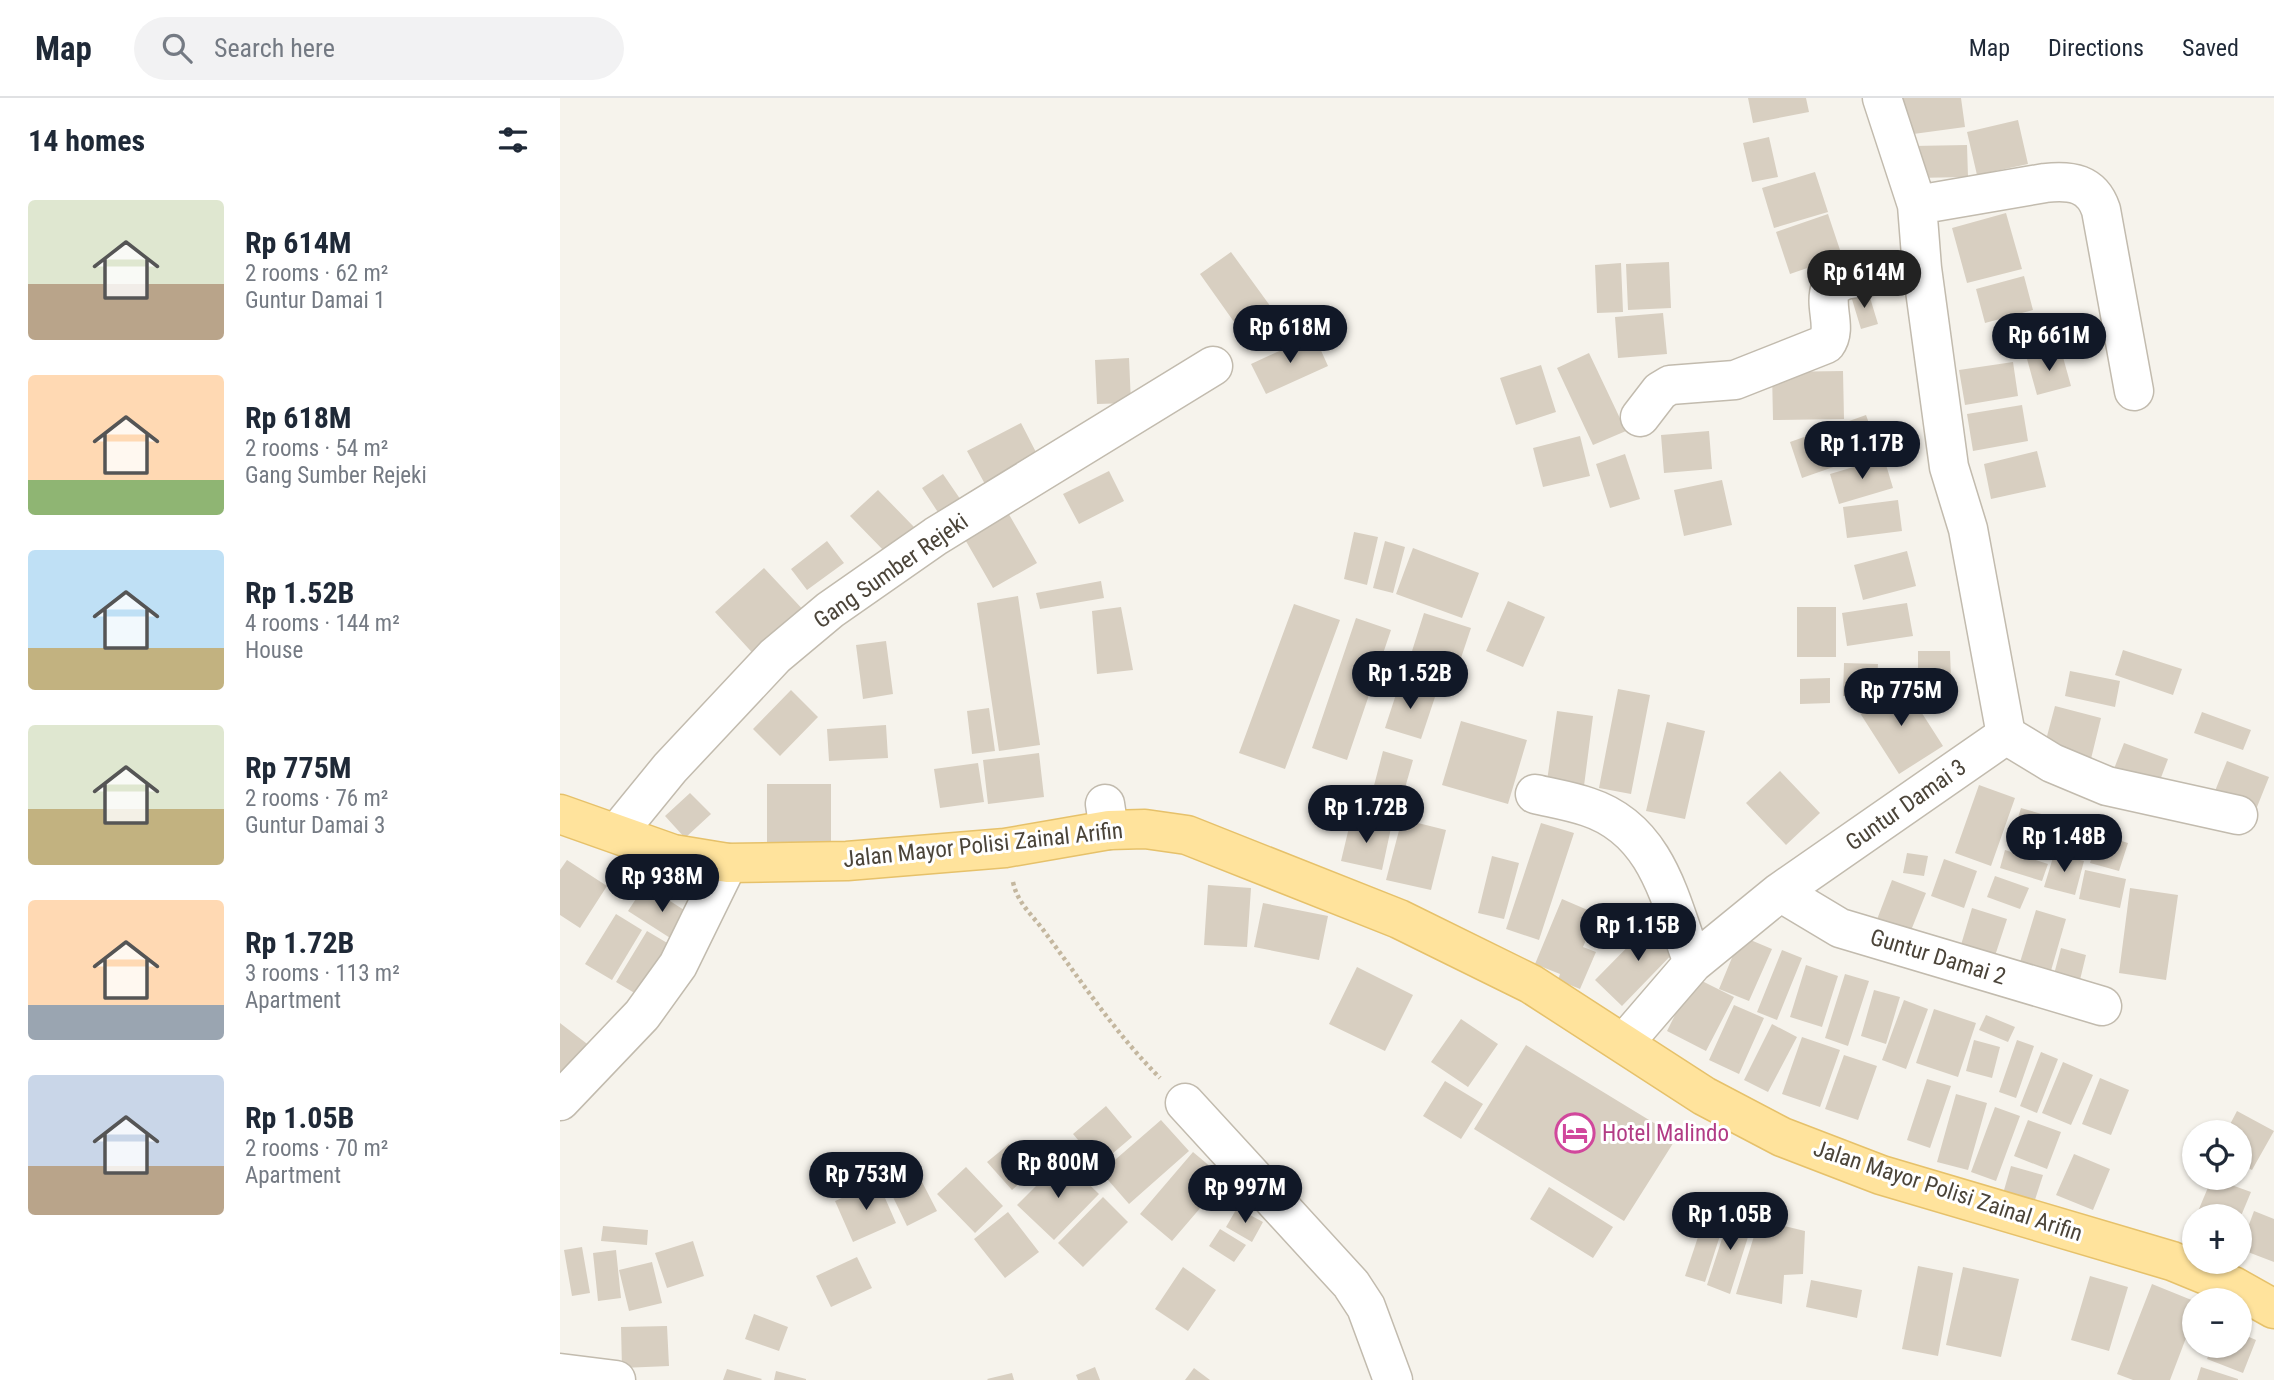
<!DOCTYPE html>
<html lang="en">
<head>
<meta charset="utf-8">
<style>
  body { margin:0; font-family:"Roboto Condensed",sans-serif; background:#f2f2f3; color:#1f2937; height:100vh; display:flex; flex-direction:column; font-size:26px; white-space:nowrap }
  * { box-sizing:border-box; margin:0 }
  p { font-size:23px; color:#747a83 }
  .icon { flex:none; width:38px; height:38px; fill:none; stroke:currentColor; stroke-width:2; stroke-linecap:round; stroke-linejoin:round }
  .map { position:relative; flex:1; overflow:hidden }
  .sheet { display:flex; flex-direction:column; background:#fff; width:560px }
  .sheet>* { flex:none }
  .fabs { position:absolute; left:1622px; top:1022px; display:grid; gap:14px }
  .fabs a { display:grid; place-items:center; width:70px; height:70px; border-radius:50%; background:#fff; box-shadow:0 2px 5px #0004; font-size:35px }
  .price { position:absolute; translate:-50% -60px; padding:0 16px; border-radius:24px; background:#111827; color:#fff; font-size:23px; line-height:46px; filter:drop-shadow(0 2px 4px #0008) }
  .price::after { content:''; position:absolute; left:50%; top:42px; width:21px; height:16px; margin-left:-10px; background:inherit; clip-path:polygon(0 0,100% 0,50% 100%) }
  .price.active { background:#222; color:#fff }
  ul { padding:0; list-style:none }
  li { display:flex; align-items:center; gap:21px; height:175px; padding:0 28px }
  li span { display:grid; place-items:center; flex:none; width:196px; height:140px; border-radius:7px; color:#555 }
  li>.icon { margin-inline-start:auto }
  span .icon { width:84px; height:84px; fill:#fffc; stroke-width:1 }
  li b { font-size:30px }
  h2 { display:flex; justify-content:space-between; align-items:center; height:84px; padding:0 28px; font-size:30px }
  header { display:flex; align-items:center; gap:42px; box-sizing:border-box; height:98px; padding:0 35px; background:#fff; border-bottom:2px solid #e0e1e3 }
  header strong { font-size:33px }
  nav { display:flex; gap:38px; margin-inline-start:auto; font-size:24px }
  .search { width:490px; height:63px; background:#f2f2f3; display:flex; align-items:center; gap:18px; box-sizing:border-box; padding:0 24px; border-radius:38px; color:#747a83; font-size:26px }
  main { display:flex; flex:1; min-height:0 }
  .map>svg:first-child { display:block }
  .building { fill:#d8cfc1 }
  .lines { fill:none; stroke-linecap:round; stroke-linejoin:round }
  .minor-casing { stroke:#c2bbae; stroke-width:41 }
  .major-casing { stroke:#e6c16a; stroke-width:41 }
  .path { stroke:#c4b79f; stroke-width:4.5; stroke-dasharray:3.5 3.5; stroke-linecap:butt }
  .minor { stroke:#fff; stroke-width:38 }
  .major { stroke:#ffe39c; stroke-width:38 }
  .labels { text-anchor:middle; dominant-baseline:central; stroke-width:6; stroke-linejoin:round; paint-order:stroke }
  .street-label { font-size:23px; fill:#4b4439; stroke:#fff }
  .hotel-label { font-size:23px; fill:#b23c85; stroke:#fff; text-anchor:start }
</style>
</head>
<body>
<header>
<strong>Map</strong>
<div class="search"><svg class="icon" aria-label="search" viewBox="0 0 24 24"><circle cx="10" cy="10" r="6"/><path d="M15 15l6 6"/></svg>Search here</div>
<nav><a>Map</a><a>Directions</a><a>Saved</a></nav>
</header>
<main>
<section class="sheet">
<h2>14 homes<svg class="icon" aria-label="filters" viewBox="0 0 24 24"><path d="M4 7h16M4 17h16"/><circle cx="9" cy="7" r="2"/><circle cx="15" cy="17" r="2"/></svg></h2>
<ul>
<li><span style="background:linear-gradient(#dfe7d0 60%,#b9a48a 0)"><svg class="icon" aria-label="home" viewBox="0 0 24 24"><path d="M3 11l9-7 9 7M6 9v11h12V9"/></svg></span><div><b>Rp 614M</b><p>2 rooms · 62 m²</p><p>Guntur Damai 1</p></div></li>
<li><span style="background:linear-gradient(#ffd9b3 75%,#8fb573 0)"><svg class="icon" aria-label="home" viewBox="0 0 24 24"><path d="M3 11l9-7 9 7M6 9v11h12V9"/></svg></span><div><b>Rp 618M</b><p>2 rooms · 54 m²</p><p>Gang Sumber Rejeki</p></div></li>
<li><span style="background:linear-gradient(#bfe0f5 70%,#c2b280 0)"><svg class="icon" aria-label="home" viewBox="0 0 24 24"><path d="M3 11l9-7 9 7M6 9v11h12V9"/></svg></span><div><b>Rp 1.52B</b><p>4 rooms · 144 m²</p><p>House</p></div></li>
<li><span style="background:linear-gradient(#dfe7d0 60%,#c2b280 0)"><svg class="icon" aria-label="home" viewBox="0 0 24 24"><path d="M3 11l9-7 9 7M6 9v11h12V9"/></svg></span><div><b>Rp 775M</b><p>2 rooms · 76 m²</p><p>Guntur Damai 3</p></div></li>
<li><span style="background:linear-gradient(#ffd9b3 75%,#9aa5b1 0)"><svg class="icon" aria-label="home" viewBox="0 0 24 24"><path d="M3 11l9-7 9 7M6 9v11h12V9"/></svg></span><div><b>Rp 1.72B</b><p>3 rooms · 113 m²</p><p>Apartment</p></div></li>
<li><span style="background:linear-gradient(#c9d6e8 65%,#b9a48a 0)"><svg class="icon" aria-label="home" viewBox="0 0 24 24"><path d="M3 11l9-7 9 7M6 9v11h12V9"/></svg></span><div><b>Rp 1.05B</b><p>2 rooms · 70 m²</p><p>Apartment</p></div></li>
</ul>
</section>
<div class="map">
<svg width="1714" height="1282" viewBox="0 0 1714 1282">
  <rect width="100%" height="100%" fill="#f6f3ec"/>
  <path class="building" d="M1188,0H1246L1249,14L1193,25Z
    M1341,0H1401L1405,29L1346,37Z
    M1458,22L1468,66L1417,77L1407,34Z
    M1209,39L1218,79L1192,84L1183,45Z
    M1407,47L1408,79L1354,80L1353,48Z
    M1255,74L1268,114L1214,130L1202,90Z
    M1446,115L1462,171L1407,185L1392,130Z
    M1268,116L1282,158L1230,176L1216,134Z
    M671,154L716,216L684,238L640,176Z
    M1109,164L1111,210L1068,212L1066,166Z
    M1061,165L1063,214L1037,215L1035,167Z
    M1464,178L1473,212L1425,225L1416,191Z
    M1308,193L1318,226L1301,231L1291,198Z
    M1103,215L1107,256L1058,260L1055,219Z
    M1476,221L1483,246L1440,257L1433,232Z
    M754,237L768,268L706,296L691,266Z
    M1501,252L1511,288L1477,297L1467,261Z
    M1029,255L1066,333L1033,347L997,270Z
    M569,260L571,305L537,306L535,262Z
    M1453,264L1458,298L1405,307L1399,272Z
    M981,267L996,314L956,327L940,280Z
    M1283,273L1284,321L1213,322L1212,274Z
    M1462,307L1468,343L1413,353L1407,316Z
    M1306,317L1319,353L1242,380L1230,344Z
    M461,325L479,360L426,388L407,353Z
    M1149,333L1152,371L1104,375L1101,337Z
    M1020,338L1030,378L983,389L973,350Z
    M1477,353L1486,389L1431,401L1424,366Z
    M1065,356L1080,401L1050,410L1036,366Z
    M1324,360L1333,390L1279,406L1270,376Z
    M549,373L564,403L519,426L503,396Z
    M383,376L407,411L385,425L362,390Z
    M1162,382L1172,427L1124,438L1114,392Z
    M318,392L355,430L327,456L290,418Z
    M1338,402L1342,433L1287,440L1283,409Z
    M447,413L477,465L433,490L403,438Z
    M794,434L818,439L807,487L784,481Z
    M267,443L284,465L247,492L231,471Z
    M825,443L845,449L833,495L813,490Z
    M853,450L919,475L902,520L836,496Z
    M1347,453L1356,488L1303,502L1294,467Z
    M204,470L248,517L199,562L155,514Z
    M541,483L544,500L480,511L476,495Z
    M458,498L480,647L439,653L417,505Z
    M948,503L985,519L963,569L926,553Z
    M1347,505L1353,538L1287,548L1282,515Z
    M734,506L780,522L725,671L679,655Z
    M561,509L573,572L537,576L532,513Z
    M1237,509H1276V559H1237Z
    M864,515L911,530L893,584L847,569Z
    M796,520L831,532L787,662L752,650Z
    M326,543L333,596L303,601L296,547Z
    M1563,552L1622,571L1613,597L1555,577Z
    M1358,553H1390L1391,581H1358Z
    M1284,565L1318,566L1316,600L1283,598Z
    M1510,573L1560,583L1555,609L1505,598Z
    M1270,580V605L1240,606V581Z
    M840,584L876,596L861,641L825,630Z
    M1342,584L1383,648L1339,676L1298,612Z
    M1058,591L1090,597L1071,696L1039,690Z
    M231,592L258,619L220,658L193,631Z
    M1495,608L1541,620L1529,669L1482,657Z
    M429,610L435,653L412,656L407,613Z
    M997,613L1033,618L1024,688L987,683Z
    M1642,614L1691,632L1683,652L1634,635Z
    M901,623L967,642L948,706L882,687Z
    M1107,624L1145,633L1125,721L1086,713Z
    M326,627L328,660L269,663L267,631Z
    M1564,645L1608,661L1596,693L1552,676Z
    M823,653L853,662L839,711L810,703Z
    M479,655L484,699L428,706L423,662Z
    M1667,663L1709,679L1695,714L1653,698Z
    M418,665L424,704L380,710L374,671Z
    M1220,673L1260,715L1226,747L1186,705Z
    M207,686H271V757H207Z
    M1419,687L1455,700L1431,768L1395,755Z
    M130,695L151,716L125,740L105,718Z
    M1461,710L1499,721L1488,760L1449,748Z
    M791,721L831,730L822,772L781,763Z
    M842,721L886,732L871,792L826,782Z
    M981,725L1014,735L979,842L946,831Z
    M1502,726L1530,734L1522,760L1495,752Z
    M1539,736L1568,745L1559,773L1530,765Z
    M1445,752L1488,766L1482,783L1440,770Z
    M1347,755L1368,758L1364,778L1343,775Z
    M1494,756L1524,763L1515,797L1484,789Z
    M932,758L959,765L944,821L918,815Z
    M1384,761L1417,773L1404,810L1371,798Z
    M7,762L47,788L20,830L0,817V772Z
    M1525,772L1566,781L1560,810L1519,801Z
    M1435,778L1469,790L1460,811L1427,799Z
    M1332,782L1366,795L1346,845L1313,832Z
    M85,787L135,819L118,845L68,813Z
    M648,787L691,790L687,849L644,847Z
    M1570,790L1618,797L1606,882L1559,875Z
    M1002,801L1037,816L1023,849L1036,854L1020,891L998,882L1000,876L975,866Z
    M703,805L768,818L759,862L694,849Z
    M1412,810L1447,821L1432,867L1398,857Z
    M1476,812L1506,821L1488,883L1457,874Z
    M56,816L82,832L52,882L25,866Z
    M1094,822L1121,847L1062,908L1035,882Z
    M87,833L114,849L83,900L56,884Z
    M1181,838L1212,851L1189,903L1159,891Z
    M1501,850L1526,857L1519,886L1493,880Z
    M1222,852L1242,860L1217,922L1197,914Z
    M1246,867L1278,878L1262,929L1230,919Z
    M797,869L853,897L825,953L769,926Z
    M1285,876L1309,883L1288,948L1265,940Z
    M1134,879L1174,899L1146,953L1107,933Z
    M1314,892L1340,899L1326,946L1301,938Z
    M1344,902L1368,911L1346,971L1322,962Z
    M1174,907L1204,920L1179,976L1149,962Z
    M1374,911L1416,925L1398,979L1356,965Z
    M1426,917L1455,929L1448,944L1419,932Z
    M901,921L938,946L908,989L871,964Z
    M0,925L35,952L0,997Z
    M1212,926L1237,939L1208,994L1184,982Z
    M1242,939L1280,952L1260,1009L1222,996Z
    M1414,942L1440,949L1432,980L1406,973Z
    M1457,942L1474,948L1456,1000L1439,994Z
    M966,947L1117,1039L1064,1123L914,1031Z
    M1481,954L1498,961L1477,1015L1460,1008Z
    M1284,957L1317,968L1298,1022L1265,1011Z
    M1503,964L1533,977L1511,1027L1482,1015Z
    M1540,980L1569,992L1551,1037L1522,1026Z
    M1367,981L1391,988L1370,1050L1347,1042Z
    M885,983L923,1006L901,1041L863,1018Z
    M1396,996L1427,1005L1408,1072L1377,1064Z
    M546,1008L572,1039L539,1067L513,1036Z
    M1435,1009L1460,1018L1436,1083L1411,1074Z
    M1677,1013L1714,1033L1692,1072L1680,1066V1034H1666Z
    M601,1022L629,1053L569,1106L541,1074Z
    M1468,1022L1501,1034L1487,1071L1454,1058Z
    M449,1046L473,1074L452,1092L427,1064Z
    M633,1054L665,1081L612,1143L580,1116Z
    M1514,1056L1550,1071L1533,1112L1496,1097Z
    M503,1061L539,1096L494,1142L457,1107Z
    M1451,1068L1483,1077L1473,1108L1442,1099Z
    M406,1069L443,1108L415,1135L377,1096Z
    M1652,1080L1691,1094L1681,1118H1636Z
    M361,1082L377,1113L347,1128L332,1097Z
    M318,1084L336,1125L293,1144L275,1103Z
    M989,1089L1053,1129L1033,1160L970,1121Z
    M543,1099L568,1124L523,1169L498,1145Z
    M1148,1109L1167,1116L1145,1184L1125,1178Z
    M677,1110L703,1124L692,1144L666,1129Z
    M1171,1113L1194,1120L1170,1196L1147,1187Z
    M1694,1113L1714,1121V1164L1680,1151Z
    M448,1114L479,1154L445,1180L414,1141Z
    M1199,1122L1245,1133L1243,1176L1224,1177L1222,1206L1176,1196Z
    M43,1128L88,1132L87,1147L41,1143Z
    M660,1131L686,1147L674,1164L649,1148Z
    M133,1143L144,1178L107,1190L95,1155Z
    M22,1149L30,1195L12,1198L4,1152Z
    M56,1152L61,1200L38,1203L33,1155Z
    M297,1159L312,1190L271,1209L256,1178Z
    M92,1164L102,1205L69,1213L59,1172Z
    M1358,1168L1393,1175L1378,1258L1342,1251Z
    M623,1169L656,1192L628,1233L595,1211Z
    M1403,1169L1459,1181L1441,1259L1386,1247Z
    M1530,1178L1568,1189L1549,1253L1511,1242Z
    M1251,1182L1302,1192L1297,1220L1246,1209Z
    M1592,1186L1634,1203V1219L1610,1282H1573L1557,1276Z
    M194,1216L228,1229L219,1253L185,1241Z
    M107,1228L109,1268L62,1270L61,1229Z
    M1680,1235L1696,1242L1683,1275L1647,1261L1652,1248H1680Z
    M535,1269L540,1282H518L516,1277Z
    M1641,1269L1678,1281V1282H1637Z
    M634,1270L650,1282H625Z
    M167,1271L202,1281L201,1282H163Z
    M216,1273L246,1281V1282H214Z
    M452,1275L454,1282H428L427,1281Z"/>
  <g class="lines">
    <g class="minor-casing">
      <path id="minor" d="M1322,0L1357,107L1362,170L1389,369L1408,431L1446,637
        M1357,107L1485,85C1511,82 1532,85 1541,112L1574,293
        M1080,319L1100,293L1110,287L1175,282L1266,246C1278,230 1263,208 1271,189L1284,182L1362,170
        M975,696C992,700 1011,703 1028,709C1098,732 1110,803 1133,865
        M545,706L549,732
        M57,735L110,670L215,558L270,512L376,438L653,268
        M1220,794L1280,830L1542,908
        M1065,944L1133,865L1220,794L1446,637L1492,665L1547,688L1678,717
        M0,1003L82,917L118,867L168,765
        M625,1005L791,1186L806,1209L833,1282
        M0,1275L56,1282"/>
    </g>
    <g class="major-casing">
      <path id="major" d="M0,716L113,756L168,765L287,763L445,750L549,732L585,731L627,737L839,821L971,886L1144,998L1222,1039L1321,1077L1612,1163L1673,1188L1714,1211"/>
    </g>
    <path class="path" d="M453,784C457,803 469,814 481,829C520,881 554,934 600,980"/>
    <use href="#minor" class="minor"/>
    <use href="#major" class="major"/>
  </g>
  <defs>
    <g id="hotel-ring" transform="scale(2.0125)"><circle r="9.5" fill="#fff" stroke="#d1479c" stroke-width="1.5"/><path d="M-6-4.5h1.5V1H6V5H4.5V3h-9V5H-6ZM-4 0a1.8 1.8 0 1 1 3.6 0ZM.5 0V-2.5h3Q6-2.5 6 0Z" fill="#d1479c"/></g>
  </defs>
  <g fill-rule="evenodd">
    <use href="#hotel-ring" x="1015" y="1035"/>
  </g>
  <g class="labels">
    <g class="street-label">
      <text transform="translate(331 473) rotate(-35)">Gang Sumber Rejeki</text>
      <text transform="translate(1346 707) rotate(-35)">Guntur Damai 3</text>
      <text transform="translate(423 747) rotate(-6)">Jalan Mayor Polisi Zainal Arifin</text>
      <text transform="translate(1378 859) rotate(17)">Guntur Damai 2</text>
      <text transform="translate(1388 1093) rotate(18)">Jalan Mayor Polisi Zainal Arifin</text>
    </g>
    <g class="hotel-label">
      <text x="1042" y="1035">Hotel Malindo</text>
    </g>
  </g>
</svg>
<div class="fabs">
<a><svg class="icon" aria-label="locate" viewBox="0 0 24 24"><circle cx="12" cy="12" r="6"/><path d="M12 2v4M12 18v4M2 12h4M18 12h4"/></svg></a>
<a>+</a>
<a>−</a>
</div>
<b class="price active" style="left:1304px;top:212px">Rp 614M</b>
<b class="price" style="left:730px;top:267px">Rp 618M</b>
<b class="price" style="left:1489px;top:275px">Rp 661M</b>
<b class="price" style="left:1302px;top:383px">Rp 1.17B</b>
<b class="price" style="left:850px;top:613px">Rp 1.52B</b>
<b class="price" style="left:1341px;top:630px">Rp 775M</b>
<b class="price" style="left:806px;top:747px">Rp 1.72B</b>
<b class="price" style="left:1504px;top:776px">Rp 1.48B</b>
<b class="price" style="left:102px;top:816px">Rp 938M</b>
<b class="price" style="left:1078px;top:865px">Rp 1.15B</b>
<b class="price" style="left:498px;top:1102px">Rp 800M</b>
<b class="price" style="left:306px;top:1114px">Rp 753M</b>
<b class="price" style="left:685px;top:1127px">Rp 997M</b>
<b class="price" style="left:1170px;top:1154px">Rp 1.05B</b>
</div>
</main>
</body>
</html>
